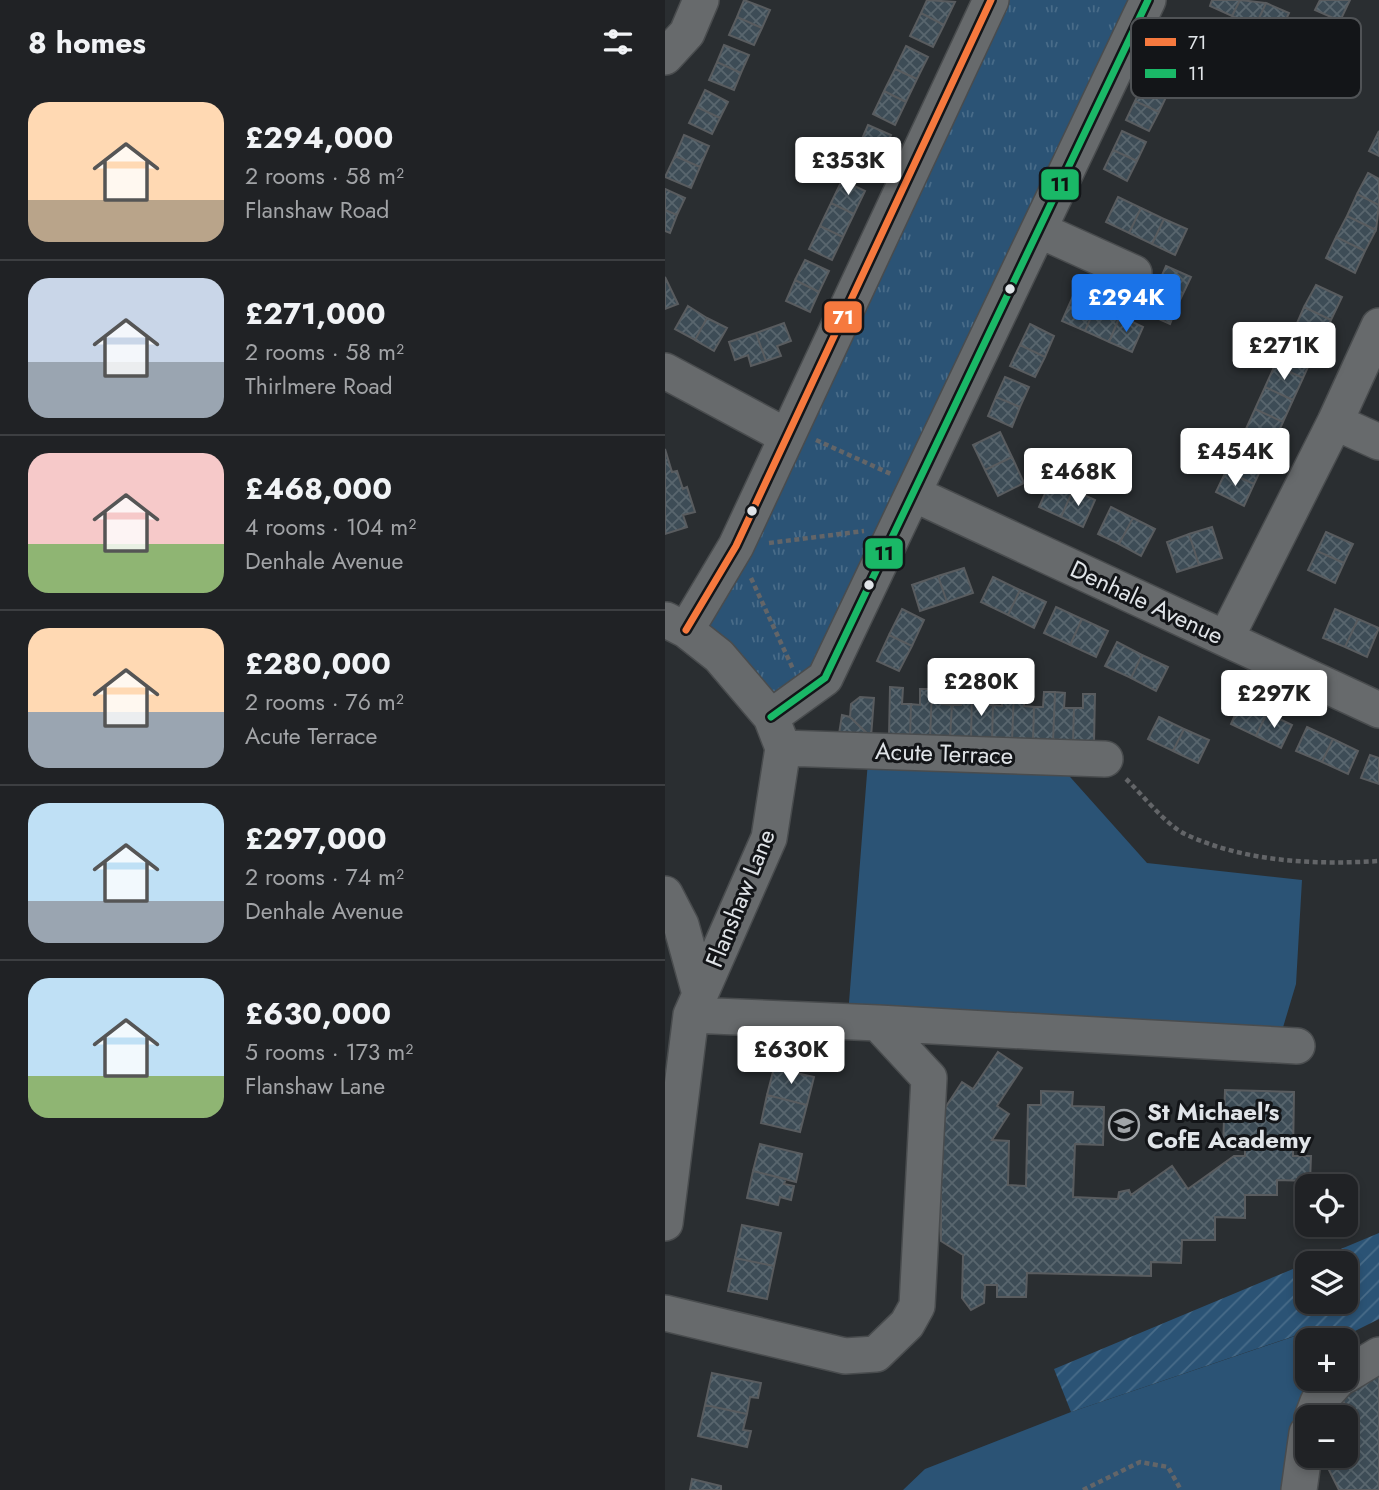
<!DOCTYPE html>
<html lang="en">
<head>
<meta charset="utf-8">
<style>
  body { margin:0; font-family:Jost,sans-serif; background:#2d2f32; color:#f1f3f6; height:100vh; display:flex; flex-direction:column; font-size:26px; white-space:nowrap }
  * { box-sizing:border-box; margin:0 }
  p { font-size:23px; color:#a2a4a7 }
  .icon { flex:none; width:38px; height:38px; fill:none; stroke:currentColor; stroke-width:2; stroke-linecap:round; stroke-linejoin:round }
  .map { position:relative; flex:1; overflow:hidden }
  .sheet { display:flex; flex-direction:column; background:#202225; width:665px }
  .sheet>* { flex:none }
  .fabs { position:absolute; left:630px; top:1174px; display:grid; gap:14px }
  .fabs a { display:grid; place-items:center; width:63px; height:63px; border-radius:14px; background:#202225; box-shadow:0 4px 10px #0003,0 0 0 2px #3d3f42; font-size:35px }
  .price { position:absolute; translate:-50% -60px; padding:0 16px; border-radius:7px; background:#fff; color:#222; font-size:23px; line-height:46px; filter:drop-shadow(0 2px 4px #0008) }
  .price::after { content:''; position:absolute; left:50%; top:42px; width:21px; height:16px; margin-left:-10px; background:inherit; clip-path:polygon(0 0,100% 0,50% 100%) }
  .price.selected { background:#1a73e8; color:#fff }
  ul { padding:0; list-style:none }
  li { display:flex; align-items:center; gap:21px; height:175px; padding:0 28px }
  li+li { border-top:2px solid #3d3f42 }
  li span { display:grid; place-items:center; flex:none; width:196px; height:140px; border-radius:21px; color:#555 }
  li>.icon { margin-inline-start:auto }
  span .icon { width:84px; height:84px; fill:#fffc; stroke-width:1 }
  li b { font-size:30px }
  h2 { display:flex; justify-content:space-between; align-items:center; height:84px; padding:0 28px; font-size:30px }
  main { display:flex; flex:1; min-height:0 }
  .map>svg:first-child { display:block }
  .grass { fill:url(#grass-tufts) }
  .park { fill:#2b5375 }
  .garden { fill:url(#garden-furrows); fill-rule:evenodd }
  .building { fill:url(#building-cross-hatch); stroke:#595c5f; stroke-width:2 }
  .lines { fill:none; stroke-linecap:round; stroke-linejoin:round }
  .minor-casing { stroke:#494c4e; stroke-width:38 }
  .path { stroke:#636568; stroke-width:4.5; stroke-dasharray:5 3.5; stroke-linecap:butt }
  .minor { stroke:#676a6c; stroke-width:35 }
  .bus-1-casing { stroke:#131518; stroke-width:12 }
  .bus-2-casing { stroke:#131518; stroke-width:12 }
  .bus-1 { stroke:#f6793e; stroke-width:7 }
  .bus-2 { stroke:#1ab867; stroke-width:7 }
  .bus-dot { fill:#e0e4e8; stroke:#131518; stroke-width:2.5 }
  .labels { text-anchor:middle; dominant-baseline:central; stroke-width:6; stroke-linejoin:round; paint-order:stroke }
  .street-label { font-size:24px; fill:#e0e4e8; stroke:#131518 }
  .poi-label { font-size:24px; font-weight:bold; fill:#e0e4e8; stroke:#131518; text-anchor:start }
  .key { fill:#131518; stroke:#505356; stroke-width:2 }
  .key-label { font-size:19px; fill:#e0e4e8 }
  .line-badge { stroke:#131518; stroke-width:2.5 }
  .badge-label { font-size:19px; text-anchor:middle; font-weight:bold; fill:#fff }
  .pale-badge-label { font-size:19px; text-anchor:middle; font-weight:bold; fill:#111 }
</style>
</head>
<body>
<main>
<section class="sheet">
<h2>8 homes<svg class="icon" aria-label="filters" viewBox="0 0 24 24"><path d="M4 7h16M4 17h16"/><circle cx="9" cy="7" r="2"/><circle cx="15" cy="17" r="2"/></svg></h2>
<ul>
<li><span style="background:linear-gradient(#ffd9b3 70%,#b9a48a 0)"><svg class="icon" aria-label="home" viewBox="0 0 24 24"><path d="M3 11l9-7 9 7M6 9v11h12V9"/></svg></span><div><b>£294,000</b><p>2 rooms · 58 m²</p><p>Flanshaw Road</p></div></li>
<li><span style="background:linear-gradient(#c9d6e8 60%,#9aa5b1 0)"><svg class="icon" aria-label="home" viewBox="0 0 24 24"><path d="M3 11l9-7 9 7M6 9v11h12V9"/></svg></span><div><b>£271,000</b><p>2 rooms · 58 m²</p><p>Thirlmere Road</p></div></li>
<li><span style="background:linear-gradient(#f6c9c9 65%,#8fb573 0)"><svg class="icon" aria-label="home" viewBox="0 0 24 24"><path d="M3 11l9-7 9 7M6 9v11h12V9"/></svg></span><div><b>£468,000</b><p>4 rooms · 104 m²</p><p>Denhale Avenue</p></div></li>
<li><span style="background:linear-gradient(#ffd9b3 60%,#9aa5b1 0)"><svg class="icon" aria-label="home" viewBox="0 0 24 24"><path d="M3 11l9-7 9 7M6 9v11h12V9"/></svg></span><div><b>£280,000</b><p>2 rooms · 76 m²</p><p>Acute Terrace</p></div></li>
<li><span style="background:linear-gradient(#bfe0f5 70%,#9aa5b1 0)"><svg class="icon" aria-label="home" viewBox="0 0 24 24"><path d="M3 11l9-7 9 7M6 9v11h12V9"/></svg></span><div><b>£297,000</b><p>2 rooms · 74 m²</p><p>Denhale Avenue</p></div></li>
<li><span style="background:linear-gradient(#bfe0f5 70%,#8fb573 0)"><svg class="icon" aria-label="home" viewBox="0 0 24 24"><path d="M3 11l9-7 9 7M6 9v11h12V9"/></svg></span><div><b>£630,000</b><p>5 rooms · 173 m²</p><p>Flanshaw Lane</p></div></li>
</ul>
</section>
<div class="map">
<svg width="714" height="1490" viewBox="0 0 714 1490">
  <defs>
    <pattern id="grass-tufts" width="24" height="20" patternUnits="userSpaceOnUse" patternTransform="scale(1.75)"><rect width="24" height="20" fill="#2b5375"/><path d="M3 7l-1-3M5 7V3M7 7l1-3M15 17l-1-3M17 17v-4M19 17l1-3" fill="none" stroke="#496c89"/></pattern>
    <pattern id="garden-furrows" width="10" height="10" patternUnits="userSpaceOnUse" patternTransform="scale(1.75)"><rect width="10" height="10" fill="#2b5375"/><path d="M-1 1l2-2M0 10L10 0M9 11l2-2" fill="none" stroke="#496c89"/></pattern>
    <pattern id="building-cross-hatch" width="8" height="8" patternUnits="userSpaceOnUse" patternTransform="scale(1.75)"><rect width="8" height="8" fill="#3d4c56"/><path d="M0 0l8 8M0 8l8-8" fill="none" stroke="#59666e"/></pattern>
  </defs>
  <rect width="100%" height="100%" fill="#2a2e31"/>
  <path class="grass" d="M326,0H483L160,678L106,717L21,630Z"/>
  <path class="park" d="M203,761L398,769L482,863L637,880L631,984L616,1034L183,1015Z
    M642,1332L646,1340H642V1378L633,1406L624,1490H238L260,1469L406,1412Z"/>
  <path class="garden" d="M714,1233V1319L672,1340H646L641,1332L406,1412L389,1369ZM642,1264H681V1302H642Z"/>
  <path class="building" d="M79,0L105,10L97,28L72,17Z
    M262,0L290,2L279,25L256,13Z
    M547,0H575L567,16L545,6Z
    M575,0L601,3L590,27L567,16Z
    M655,0H685L675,21L650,10Z
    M601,3L624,13L613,37L590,27Z
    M256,13L279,25L268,47L245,36Z
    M72,17L97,28L89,45L64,35Z
    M59,45L84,55L76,73L52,62Z
    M241,46L263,57L252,79L230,69Z
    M52,62L76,73L69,90L44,80Z
    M230,69L252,79L241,102L219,91Z
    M480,81L503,93L494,112L470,101Z
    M40,90L63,102L55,118L32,107Z
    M219,91L241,102L230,125L208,114Z
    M470,101L494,112L484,131L461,120Z
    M32,107L55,118L47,134L24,123Z
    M203,125L226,135L215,158L193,148Z
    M457,131L481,142L472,161L448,150Z
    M714,131V156L704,151Z
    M19,135L44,146L35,167L10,156Z
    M193,148L215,158L204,181L182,172Z
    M448,150L472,161L462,181L439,169Z
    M10,156L35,167L26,188L0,177Z
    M703,173L714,179V205L692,194Z
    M177,180L200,191L189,214L166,203Z
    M0,189L20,198L12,215L0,210Z
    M692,194L714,205L711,230L682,216Z
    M453,197L476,208L464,233L441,222Z
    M166,203L189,214L178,237L155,226Z
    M476,208L499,219L487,244L464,233Z
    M0,210L12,215L5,233L0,231Z
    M682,216L711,230L700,251L671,237Z
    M499,219L522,229L510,255L487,244Z
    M155,226L178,237L167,260L144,249Z
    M671,237L700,251L690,273L661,258Z
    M140,260L164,271L154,292L130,280Z
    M501,266L526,277L515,300L491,289Z
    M0,277L13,304L0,309Z
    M130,280L154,292L145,312L121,301Z
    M651,285L677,297L666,320L639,307Z
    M491,289L515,300L505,324L480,313Z
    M408,296L431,306L420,331L397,321Z
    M23,306L42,318L30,340L10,329Z
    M431,306L455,316L444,342L420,331Z
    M639,307L666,320L655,342L629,330Z
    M455,316L478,327L467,352L444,342Z
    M42,318L62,328L49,351L30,340Z
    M119,323L126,341L112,346L116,356L101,361L91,333Z
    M365,324L389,336L380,357L355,345Z
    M91,333L101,361L86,366L83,355L70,360L64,342Z
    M621,343L648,356L638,378L610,365Z
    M355,345L380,357L370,377L345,366Z
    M610,365L638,378L628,400L600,387Z
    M340,377L364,387L355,407L331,397Z
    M600,387L628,400L618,422L590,409Z
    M331,397L355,407L347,427L323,416Z
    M590,409L618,422L608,444L580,431Z
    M335,432L347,457L320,470L308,445Z
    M0,449L7,472L12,471L18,489L22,487L30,512L18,515L22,527L0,534Z
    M572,449L599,463L589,484L561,471Z
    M347,457L359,483L333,496L320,470Z
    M561,471L589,484L579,506L551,492Z
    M386,480L408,490L396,517L374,507Z
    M408,490L430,500L418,527L396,517Z
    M446,507L468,518L454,544L433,534Z
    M468,518L490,529L476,556L454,544Z
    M547,527L557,558L534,565L524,534Z
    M661,532L688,544L679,563L652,551Z
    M524,534L534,565L512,572L502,542Z
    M652,551L679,563L670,583L643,570Z
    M299,568L308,593L282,602L273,576Z
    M273,576L282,602L255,611L247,585Z
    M328,577L355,590L343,615L316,602Z
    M355,590L381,602L369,628L343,615Z
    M391,607L417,619L405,645L379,633Z
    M237,609L259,620L247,646L224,635Z
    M670,609L693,619L680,647L658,638Z
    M417,619L443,631L431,657L405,645Z
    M693,619L714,628L702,657L680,647Z
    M224,635L247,646L234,671L212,661Z
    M452,642L477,655L466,678L440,666Z
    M477,655L503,667L491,691L466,678Z
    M225,687L238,688L237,704H246L245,738L224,737Z
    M255,689H267L265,739L245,738L246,704L255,705Z
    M267,689H278L277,704L287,705L285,739H265Z
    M296,690H307L306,740L285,739L287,705H296Z
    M307,690L318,691V705H328L327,740H306Z
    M338,691H349L347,741L327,740L328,705L337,706Z
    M349,691H360L359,706L369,707L368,741H347Z
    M379,692H390L388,742L368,741L369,707H378Z
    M390,692L400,693L399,708H409L408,743L388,742Z
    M418,694H430L429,743H408L409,708H418Z
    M195,697L209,698L206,737L185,717L186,704Z
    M576,701L602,713L591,736L566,724Z
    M602,713L627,725L616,748L591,736Z
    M177,715L185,717L206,737L174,734Z
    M494,717L519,729L508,751L483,739Z
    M642,727L668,739L657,762L631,751Z
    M519,729L544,740L533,763L508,751Z
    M668,739L693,751L683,774L657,762Z
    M705,755L714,758V784L696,778Z
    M333,1052L357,1068L332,1106L344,1114L327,1140L344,1141L343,1185L361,1186L363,1105H376V1091L408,1092L407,1106L439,1107L438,1145L410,1144L408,1197L453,1199L454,1192L464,1190L466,1195L507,1166L523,1189L569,1156H580V1150L558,1149L560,1090L629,1092L628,1156H646L645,1181L612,1180V1195H580V1218L550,1217V1240H517L516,1263L486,1262V1276L362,1273L361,1297H332V1285H320L319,1303L306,1310L297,1298L298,1255L276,1241V1114L297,1082L308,1089Z
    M109,1068L149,1077L142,1105L102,1095Z
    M102,1095L142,1105L135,1132L96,1123Z
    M95,1144L137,1154L131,1182L88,1171Z
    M88,1171L121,1179L119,1184L129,1186L126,1200L115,1197L113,1205L82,1198Z
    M77,1225L116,1233L109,1266L70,1258Z
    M70,1258L109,1266L102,1299L63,1291Z
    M714,1371V1490H674L657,1456H681V1426L690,1422L673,1392Z
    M47,1373L96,1383L93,1398L85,1397L82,1414L40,1405Z
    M40,1405L82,1414L78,1430L86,1431L82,1447L33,1436Z
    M27,1479L56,1486V1490H25Z"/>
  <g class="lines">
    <g class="minor-casing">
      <path id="minor" d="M0,57L22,33L36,0
        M374,230L469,273
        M0,371L121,436
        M670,422L714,442
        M249,494L714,710
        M21,630L71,546L326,0
        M561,638L670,422L714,326
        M106,717L160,678L483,0
        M118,748L440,759
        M0,894L16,925L35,994
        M213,1023L632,1046
        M0,1223L26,1015L104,838L118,748L106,717L54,656L21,630L1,620
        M0,1313L180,1356L211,1354L242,1324L252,1306L264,1078L213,1023L26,1015
        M681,1375L714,1355
        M647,1418L653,1402L674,1379
        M634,1490L642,1433"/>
    </g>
    <path class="path" d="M151,440L226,474
      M104,543L199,531
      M86,578L128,669
      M461,779C477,794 501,825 520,834C579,862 650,865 714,861
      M418,1490L475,1462L503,1467L516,1490"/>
    <use href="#minor" class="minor"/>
    <g class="bus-1-casing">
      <path id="bus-1" d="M21,630L71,546L326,0"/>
    </g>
    <g class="bus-2-casing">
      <path id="bus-2" d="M106,717L160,678L483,0"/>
    </g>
    <use href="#bus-1" class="bus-1"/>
    <use href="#bus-2" class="bus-2"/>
  </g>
  <defs>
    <g id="school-ring" transform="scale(1.575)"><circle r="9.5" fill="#131518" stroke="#a0a4a8" stroke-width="1.5"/><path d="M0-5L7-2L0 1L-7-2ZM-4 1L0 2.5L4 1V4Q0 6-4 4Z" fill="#a0a4a8"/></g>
  </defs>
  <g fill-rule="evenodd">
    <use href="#school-ring" x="459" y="1125"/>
  </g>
  <g class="bus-dot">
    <circle cx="345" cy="289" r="6"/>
    <circle cx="87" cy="511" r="6"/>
    <circle cx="204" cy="585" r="6"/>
  </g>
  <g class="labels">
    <g class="street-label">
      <text transform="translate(482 602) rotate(25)">Denhale Avenue</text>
      <text transform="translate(279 753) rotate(2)">Acute Terrace</text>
      <text transform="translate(75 898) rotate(-68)">Flanshaw Lane</text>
    </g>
    <g class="poi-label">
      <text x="482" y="1111">St Michael's<tspan x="482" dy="28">CofE Academy</tspan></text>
    </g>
  </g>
  <rect x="466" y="18" width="230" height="80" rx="10" class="key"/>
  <rect x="480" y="38" width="31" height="8" fill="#f6793e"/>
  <rect x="480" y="69" width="31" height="9" fill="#1ab867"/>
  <g class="key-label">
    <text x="523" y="49">71</text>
    <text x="523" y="80">11</text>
  </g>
  <g class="line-badge">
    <rect x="375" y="168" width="40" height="33" rx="7" fill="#1ab867"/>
    <rect x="158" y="300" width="40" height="34" rx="7" fill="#f6793e"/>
    <rect x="199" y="537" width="40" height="33" rx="7" fill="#1ab867"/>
  </g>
  <g class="badge-label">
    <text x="178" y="324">71</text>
  </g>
  <g class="pale-badge-label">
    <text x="395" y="191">11</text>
    <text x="219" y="560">11</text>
  </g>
</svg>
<div class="fabs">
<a><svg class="icon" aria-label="locate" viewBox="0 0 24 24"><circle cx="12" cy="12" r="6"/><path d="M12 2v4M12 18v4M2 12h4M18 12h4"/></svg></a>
<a><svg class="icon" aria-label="layers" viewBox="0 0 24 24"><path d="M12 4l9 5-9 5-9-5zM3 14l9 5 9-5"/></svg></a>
<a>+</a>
<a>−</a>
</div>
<b class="price" style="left:183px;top:197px">£353K</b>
<b class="price selected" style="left:461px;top:334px">£294K</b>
<b class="price" style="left:619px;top:382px">£271K</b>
<b class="price" style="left:570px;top:488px">£454K</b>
<b class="price" style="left:413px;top:508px">£468K</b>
<b class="price" style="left:316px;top:718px">£280K</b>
<b class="price" style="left:609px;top:730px">£297K</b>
<b class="price" style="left:126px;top:1086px">£630K</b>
</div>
</main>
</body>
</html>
